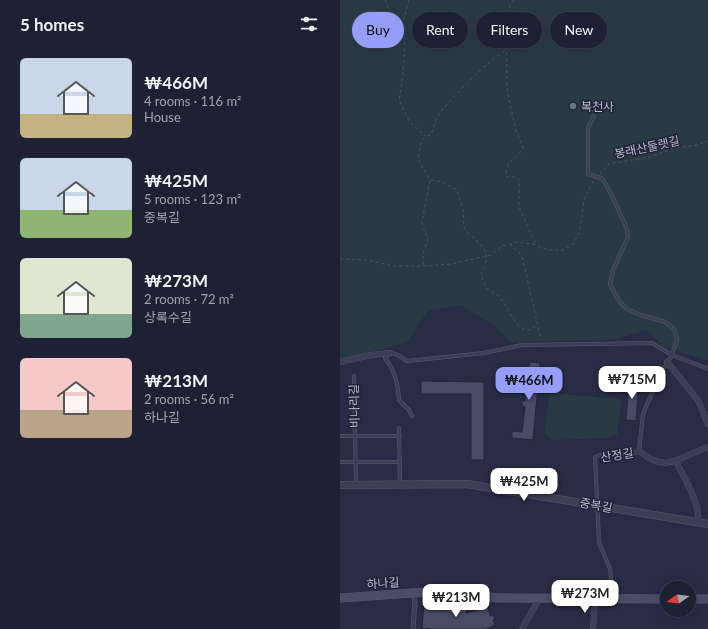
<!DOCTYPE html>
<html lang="en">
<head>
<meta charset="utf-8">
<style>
  body { margin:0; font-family:Lato,"Noto Sans KR",sans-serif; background:#26293b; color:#f1f3f6; height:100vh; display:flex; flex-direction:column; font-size:15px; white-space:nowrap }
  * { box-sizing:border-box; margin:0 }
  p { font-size:13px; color:#a1a3ac }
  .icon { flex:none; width:22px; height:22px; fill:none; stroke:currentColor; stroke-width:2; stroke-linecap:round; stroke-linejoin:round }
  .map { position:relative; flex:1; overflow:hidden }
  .panel { display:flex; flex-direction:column; background:#1e2133; width:340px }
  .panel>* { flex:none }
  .hud { position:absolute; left:12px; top:12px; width:296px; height:36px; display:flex; gap:8px }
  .needle { width:26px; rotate:256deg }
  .buttons { position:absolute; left:320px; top:581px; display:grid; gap:8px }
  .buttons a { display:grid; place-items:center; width:36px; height:36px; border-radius:50%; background:#1e2133; box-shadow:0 4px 16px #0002,0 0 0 1px #3c3e4e; font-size:20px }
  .price { position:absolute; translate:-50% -34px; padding:0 9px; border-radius:8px; background:#fff; color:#222; font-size:13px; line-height:26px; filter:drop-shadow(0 1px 2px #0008) }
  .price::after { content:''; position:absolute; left:50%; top:24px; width:12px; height:9px; margin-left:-6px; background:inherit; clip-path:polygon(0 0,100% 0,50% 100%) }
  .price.current { background:#949df8; color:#111 }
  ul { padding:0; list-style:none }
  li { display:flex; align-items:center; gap:12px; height:100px; padding:0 20px }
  li span { display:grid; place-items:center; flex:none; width:112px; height:80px; border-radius:6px; color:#555 }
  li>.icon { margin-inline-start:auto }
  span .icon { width:48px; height:48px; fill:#fffc; stroke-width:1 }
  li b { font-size:17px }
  h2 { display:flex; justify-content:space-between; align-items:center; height:48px; padding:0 20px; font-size:17px }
  .tag { padding:0 14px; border-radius:18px; background:#1e2133; box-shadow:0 4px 16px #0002,0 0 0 1px #3c3e4e; font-size:14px; line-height:36px }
  .tag.current { background:#949df8; color:#111 }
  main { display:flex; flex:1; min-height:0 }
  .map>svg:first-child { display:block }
  .green { fill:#2a3a45 }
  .building { fill:#474b66; stroke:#23263b }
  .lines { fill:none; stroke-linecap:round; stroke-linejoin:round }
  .service-casing { stroke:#585a6e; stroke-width:4 }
  .pedestrian-casing { stroke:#585a6e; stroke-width:5 }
  .minor-casing { stroke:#585a6e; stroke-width:6 }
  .tertiary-casing { stroke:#585a6e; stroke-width:8 }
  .secondary-casing { stroke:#585a6e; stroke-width:9 }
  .path { stroke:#485761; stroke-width:1; stroke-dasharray:3 3; stroke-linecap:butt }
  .service { stroke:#3c3f53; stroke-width:3 }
  .pedestrian { stroke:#3c3f53; stroke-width:4 }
  .minor { stroke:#3c3f53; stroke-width:5.5 }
  .tertiary { stroke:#3c3f53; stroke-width:7 }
  .secondary { stroke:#4a4d66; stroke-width:8 }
  .worship-dot { fill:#6b7280; stroke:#212439; stroke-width:1.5 }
  .labels { text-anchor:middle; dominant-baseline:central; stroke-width:3; stroke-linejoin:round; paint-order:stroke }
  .poi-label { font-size:12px; fill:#babbcd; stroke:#212439; text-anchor:start }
  .street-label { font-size:12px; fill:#babbcd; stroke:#212439 }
</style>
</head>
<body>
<main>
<section class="panel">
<h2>5 homes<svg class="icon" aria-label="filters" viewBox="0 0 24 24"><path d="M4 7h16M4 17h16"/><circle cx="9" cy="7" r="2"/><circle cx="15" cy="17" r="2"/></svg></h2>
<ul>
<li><span style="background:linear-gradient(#c9d6e8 70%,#c2b280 0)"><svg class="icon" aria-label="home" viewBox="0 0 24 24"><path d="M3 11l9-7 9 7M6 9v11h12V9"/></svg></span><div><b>₩466M</b><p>4 rooms · 116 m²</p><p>House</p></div></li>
<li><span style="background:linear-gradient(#c9d6e8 65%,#8fb573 0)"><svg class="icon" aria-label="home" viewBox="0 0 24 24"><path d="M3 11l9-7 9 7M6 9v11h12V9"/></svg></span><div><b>₩425M</b><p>5 rooms · 123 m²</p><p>중복길</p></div></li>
<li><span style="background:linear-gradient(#dfe7d0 70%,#7fa58c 0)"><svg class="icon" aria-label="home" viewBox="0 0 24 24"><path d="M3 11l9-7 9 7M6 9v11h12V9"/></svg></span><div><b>₩273M</b><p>2 rooms · 72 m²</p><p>상록수길</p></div></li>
<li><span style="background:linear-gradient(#f6c9c9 65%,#b9a48a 0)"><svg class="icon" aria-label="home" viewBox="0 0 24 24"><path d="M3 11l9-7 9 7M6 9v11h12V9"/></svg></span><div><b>₩213M</b><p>2 rooms · 56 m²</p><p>하나길</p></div></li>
</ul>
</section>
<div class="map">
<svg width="368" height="629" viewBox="0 0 368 629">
  <rect width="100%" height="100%" fill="#282c44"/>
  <path class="green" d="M0,0H368V361L323,346L307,330L272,340L170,342L154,325L120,305L88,311L66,343L18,355L0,361Z
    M210,393L282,399L277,435L268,438L211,440L204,432Z"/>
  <path class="building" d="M190,362L200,363L193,440L172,438V431L182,432L185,407L182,406V401H185L186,390L181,389L183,366H189Z
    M81,381L144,382V460H131V394H81Z
    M290,381H299L296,421L286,420L288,393L281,392V386L289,387Z
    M84,603L128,608L126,613L148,607L150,616L153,615L155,619L153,620L155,625L147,629H92L82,628Z"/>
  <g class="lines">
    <g class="service-casing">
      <path id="service" d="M254,116L248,127V174L263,179C270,191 274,199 279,211C283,222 288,225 288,237L273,270L270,284L279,301L287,309L301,315L325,322L334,329L337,339L332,355L320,374L303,414L299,451L294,453L260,455L255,457L259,542L270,569L273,598
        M14,376L16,485
        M72,416L69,410L59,400C58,384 55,371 45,358L50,353L56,354L67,361L144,353L182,345L312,343L332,355L368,369
        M59,428L60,484
        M0,436H60
        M0,462H60"/>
    </g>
    <g class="pedestrian-casing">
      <path id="pedestrian" d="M73,629L75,603L74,593"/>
    </g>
    <g class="minor-casing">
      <path id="minor" d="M0,362L31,355L50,353
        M327,362L358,400L368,424
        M299,451C328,475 339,456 368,447
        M336,461C344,479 361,503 358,523
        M182,629L199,599
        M253,629L255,600"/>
    </g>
    <g class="tertiary-casing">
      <path id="tertiary" d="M0,485L127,484L368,524"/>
    </g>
    <g class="secondary-casing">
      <path id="secondary" d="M0,598L101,591L159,598L327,599
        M349,599H368"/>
    </g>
    <path class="path" d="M45,0L49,10L62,26L65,38L63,75L59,100L69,121L85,136
      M174,0L170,6L166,19L167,86L168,95L176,131L183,147C179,159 166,158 166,175L167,177H176L179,181V207L196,245
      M62,26L69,0
      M260,174L268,166V164L310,157L335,148L357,145L368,141
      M91,180L102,182L117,190L123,210L124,228C132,239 150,247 146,262C145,267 142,270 141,274L146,288L160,297L177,324L184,329L190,330L197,325
      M170,244L181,255L183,260L201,340
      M0,259L28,260L53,266H83L111,264L151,255L162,246L176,242L193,244L208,250H224L234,243L240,231L244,199L254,180
      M83,265V253L88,239L83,227L82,222L90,180L78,159L81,142L85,137L91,134C94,129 94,122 97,117C105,104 154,54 167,50"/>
    <use href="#service" class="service"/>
    <use href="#pedestrian" class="pedestrian"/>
    <use href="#minor" class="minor"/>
    <use href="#tertiary" class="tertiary"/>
    <use href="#secondary" class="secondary"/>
  </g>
  <circle class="worship-dot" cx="233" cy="106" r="4"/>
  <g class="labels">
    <g class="poi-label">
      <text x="241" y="106">복천사</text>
    </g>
    <g class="street-label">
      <text transform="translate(307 147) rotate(-12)">봉래산둘렛길</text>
      <text transform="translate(14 406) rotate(-91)">비나리길</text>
      <text transform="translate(277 455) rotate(-9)">산정길</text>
      <text transform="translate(256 505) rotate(10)">중복길</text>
      <text transform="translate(43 583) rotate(-4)">하나길</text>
    </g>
  </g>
</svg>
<div class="buttons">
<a><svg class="needle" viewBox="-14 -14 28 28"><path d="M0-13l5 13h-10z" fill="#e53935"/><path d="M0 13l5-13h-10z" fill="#a1a3ac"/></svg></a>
</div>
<b class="price" style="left:292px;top:400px">₩715M</b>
<b class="price current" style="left:189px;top:401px">₩466M</b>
<b class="price" style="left:184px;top:502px">₩425M</b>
<b class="price" style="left:245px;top:614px">₩273M</b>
<b class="price" style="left:116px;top:618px">₩213M</b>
<div class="hud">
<a class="tag current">Buy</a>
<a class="tag">Rent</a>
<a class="tag">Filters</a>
<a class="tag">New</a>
</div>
</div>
</main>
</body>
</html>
